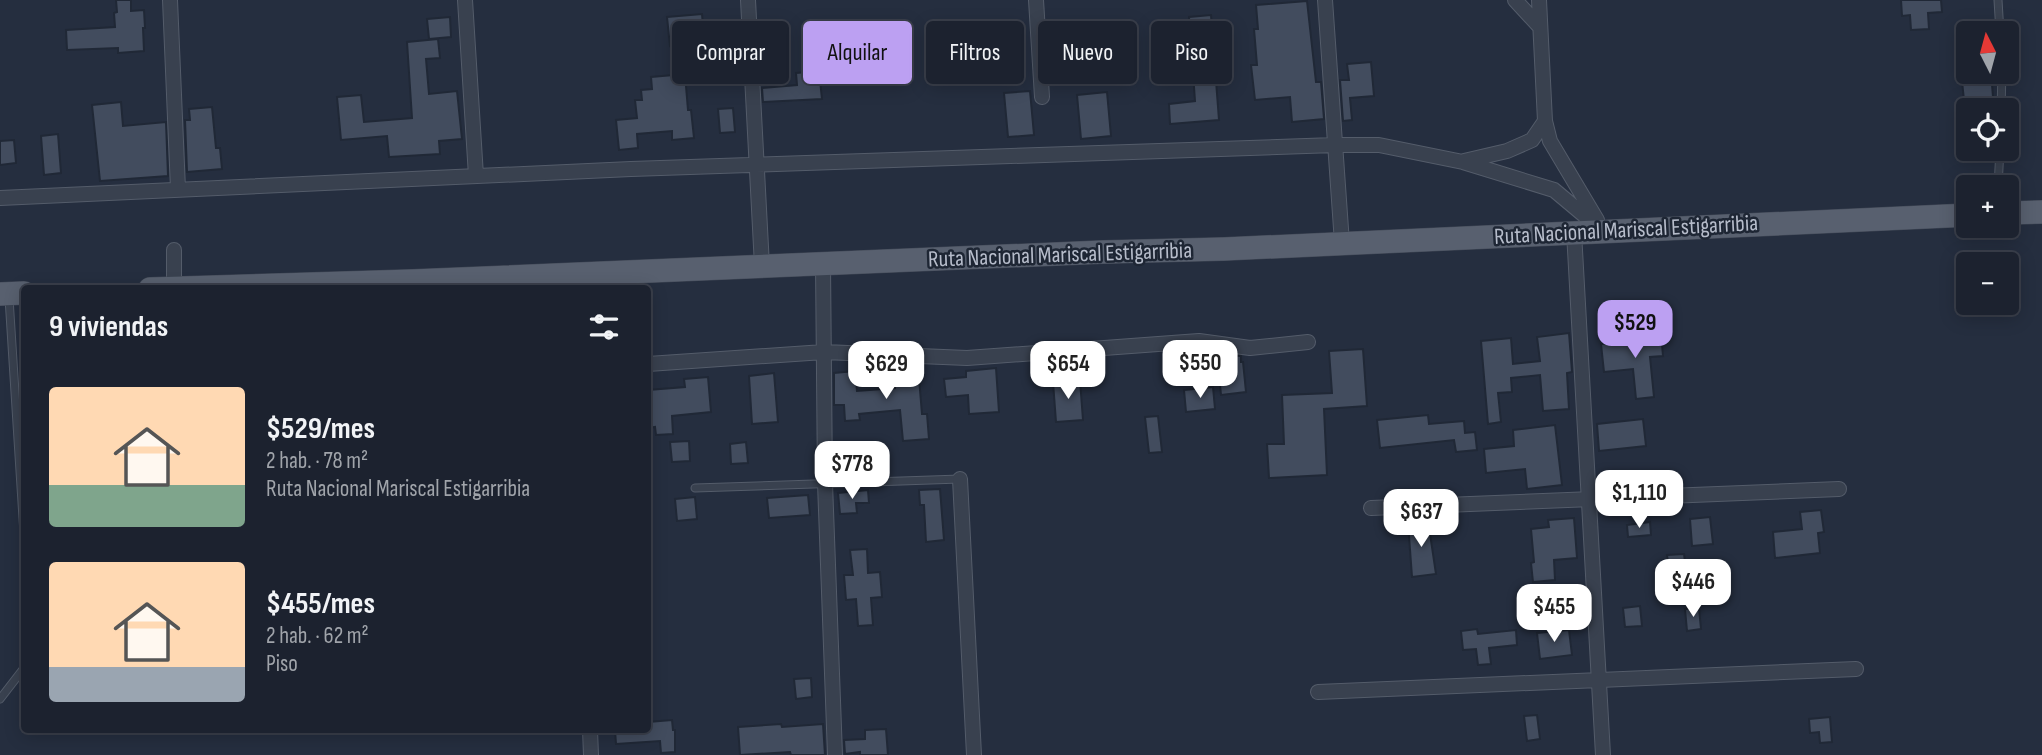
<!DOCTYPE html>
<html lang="es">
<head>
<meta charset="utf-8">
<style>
  body { margin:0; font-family:"Sofia Sans Condensed",sans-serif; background:#292f3b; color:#f1f3f6; height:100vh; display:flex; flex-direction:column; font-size:26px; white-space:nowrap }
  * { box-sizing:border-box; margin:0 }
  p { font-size:23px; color:#a0a4aa }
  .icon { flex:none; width:38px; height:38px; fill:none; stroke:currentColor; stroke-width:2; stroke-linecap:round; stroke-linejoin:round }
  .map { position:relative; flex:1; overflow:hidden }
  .side { position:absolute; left:21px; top:285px; width:630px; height:448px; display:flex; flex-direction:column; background:#1c222f; border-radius:7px; box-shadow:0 4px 18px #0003,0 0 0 2px #3a3f4b }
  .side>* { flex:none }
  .top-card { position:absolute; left:672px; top:21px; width:665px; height:63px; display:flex; gap:14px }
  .needle { width:46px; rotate:354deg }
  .tools { position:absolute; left:1956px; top:21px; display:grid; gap:14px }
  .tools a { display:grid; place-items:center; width:63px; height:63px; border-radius:7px; background:#1c222f; box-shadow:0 4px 18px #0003,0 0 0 2px #3a3f4b; font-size:35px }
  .price { position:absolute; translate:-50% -60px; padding:0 16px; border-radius:14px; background:#fff; color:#222; font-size:23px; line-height:46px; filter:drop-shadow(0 2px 4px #0008) }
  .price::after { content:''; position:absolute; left:50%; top:42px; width:21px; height:16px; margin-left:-10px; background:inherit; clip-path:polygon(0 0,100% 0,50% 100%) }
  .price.active { background:#bca0f2; color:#111 }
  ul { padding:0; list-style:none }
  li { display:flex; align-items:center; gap:21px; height:175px; padding:0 28px }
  li span { display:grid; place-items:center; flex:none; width:196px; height:140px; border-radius:7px; color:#555 }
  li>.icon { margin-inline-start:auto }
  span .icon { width:84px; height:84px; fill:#fffc; stroke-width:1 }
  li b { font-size:30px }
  h2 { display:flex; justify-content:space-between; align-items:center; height:84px; padding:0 28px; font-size:30px }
  .pill { padding:0 24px; border-radius:7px; background:#1c222f; box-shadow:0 4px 18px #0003,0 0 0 2px #3a3f4b; font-size:24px; line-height:63px }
  .pill.active { background:#bca0f2; color:#111 }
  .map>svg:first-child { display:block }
  .building { fill:#424c5e; stroke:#202836; stroke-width:2 }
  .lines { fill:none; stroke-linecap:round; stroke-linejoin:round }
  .lane-casing { stroke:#545c6a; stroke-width:9 }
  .street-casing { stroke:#545c6a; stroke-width:16 }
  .primary-casing { stroke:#434a58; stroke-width:24 }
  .lane { stroke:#39414f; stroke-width:7 }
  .street { stroke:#39414f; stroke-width:14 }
  .primary { stroke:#58606f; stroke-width:23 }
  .labels { text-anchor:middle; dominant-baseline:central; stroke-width:5; stroke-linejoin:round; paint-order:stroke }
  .street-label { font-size:23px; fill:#b6bcca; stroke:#1e2634 }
</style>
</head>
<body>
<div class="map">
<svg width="2042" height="755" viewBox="0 0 2042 755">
  <rect width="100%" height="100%" fill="#252e3f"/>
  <path class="building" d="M116,0H131V11L144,10L145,28H143L144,51L118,53V48L67,50L66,30L115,27L114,13L117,12Z
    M1901,0H1941L1942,12L1928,13L1929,29L1911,30L1910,15L1902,16Z
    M1307,1L1316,82H1321L1324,119L1292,122L1290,97L1255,100L1251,65H1257L1254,29H1258L1256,5Z
    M702,14L704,38H701L703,64L679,66L677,45L670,46L667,17Z
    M1211,15L1219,120L1170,124L1169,104L1195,101L1189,17Z
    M450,17L451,37L429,39L427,19Z
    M438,39L440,58L426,59L429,94L457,91L462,139L439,141L440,154L389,157L387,136L341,140L337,97L361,95L364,122L412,118L407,42Z
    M1371,62L1374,96L1350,98L1352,120L1343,121L1340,80H1349L1347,64Z
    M819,71L822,99L763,102L762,88L797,85L796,73Z
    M1961,72H1991L1993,97L1964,100Z
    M685,74L688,110H691L694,138L672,140V131L637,134L638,148L619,150L616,120L637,118L635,100H642L641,90L652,89L651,77Z
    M1030,91L1034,135L1008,137L1004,93Z
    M1107,92L1111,136L1081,139L1077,95Z
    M121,102L123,126L166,122L168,176L100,181L92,105Z
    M212,107L216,148H220L222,169L187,172L185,120H190L189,109Z
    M733,108L735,132L720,133L718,109Z
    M58,134L61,173L44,175L41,136Z
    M14,140L16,163L0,165V141Z
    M1569,333L1572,372L1567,373L1569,409L1543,411L1540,375L1511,378L1512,392L1498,393L1501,422L1488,424L1481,341L1511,338L1513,364L1540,361L1537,337Z
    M1661,333L1663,356L1650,357L1654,397L1636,399L1633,369L1604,372L1601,344L1634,341V336Z
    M1363,349L1367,406L1324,409L1327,475L1269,478L1267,444H1284L1282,395L1332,393L1329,351Z
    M1225,355L1241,356V362H1243L1246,392L1221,395L1218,364H1226Z
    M918,366L922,414H927L929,439L903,441L900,410L859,414L860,420L845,421L844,405H834V373L855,371L857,391L895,388L893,367Z
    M996,368L999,412L969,414L968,395L946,397L944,379L966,377V371Z
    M774,373L778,422L752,424L749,376Z
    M708,377L711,412L672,416L673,434L656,435L655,427L648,428V390L685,387L684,379Z
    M1080,380L1083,420L1056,422L1053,382Z
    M1213,387L1215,409L1186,412L1184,390Z
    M1428,415L1429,424L1464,421L1465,433L1475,432L1477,450L1456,452L1454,440L1380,448L1377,420Z
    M1158,416L1162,452L1149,453L1145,417Z
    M1643,419L1646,446L1599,451L1597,424Z
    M1555,425L1562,485L1527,489L1525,469L1486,473L1484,449L1514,446L1513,430Z
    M689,441L690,461L672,462L670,442Z
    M746,442L748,463L731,464L730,444Z
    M940,489L944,540L926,542L924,505H920L919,490Z
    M868,490L869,503H856L857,513L840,514L838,493Z
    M808,495L810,515L769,518L767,498Z
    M695,497L697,519L677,521L675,499Z
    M1821,510L1824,532L1818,533L1820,553L1775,558L1773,532L1802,529L1800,512Z
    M1710,517L1713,544L1692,546L1690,519Z
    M1574,518L1577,558L1554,560L1555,580L1533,582L1531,563L1534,562L1531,529L1549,527L1548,520Z
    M1428,520L1436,574L1412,577L1408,522Z
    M1650,522L1651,535L1628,537L1627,525Z
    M867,549L868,573L880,572L882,597L871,598L873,625L858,626L856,599L846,600L844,575H853L850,550Z
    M1684,554L1687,576L1670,578L1667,555Z
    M1640,606L1642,626L1625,627L1623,608Z
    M1699,608L1701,629L1687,631L1685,609Z
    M1477,629L1478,634L1516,630L1517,645L1489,648L1491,664L1478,665L1476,649L1463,650L1461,631Z
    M1569,630L1572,655L1540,659L1537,633Z
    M811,678L812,697L796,699L794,679Z
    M1537,715L1540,739L1527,741L1524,716Z
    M1830,717L1832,742L1820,743L1819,732L1810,733L1809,719Z
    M672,720L673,730H675V752L661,753L660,741L616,744L615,730H648V722Z
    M781,724L782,727L823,724L825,755H791L790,752L740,755L738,727Z
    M886,729L888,755H860V752L845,754L844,740L865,739V730Z"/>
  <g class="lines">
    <g class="lane-casing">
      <path id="lane" d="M1998,0L2000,33
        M2001,110L2002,72
        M1998,187L2000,149
        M9,298L24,534
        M695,488L960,479
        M0,699L24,668"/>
    </g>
    <g class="street-casing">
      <path id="street" d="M170,0L178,189
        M465,0L476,176
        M748,0L762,266
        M1036,0L1042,97
        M1325,0L1342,243
        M1515,0L1540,27
        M1539,0L1545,121L1550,141L1597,220
        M1464,161L1507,151L1532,140L1545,121
        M0,198L631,169L1335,145H1379L1463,162L1554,190L1603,231
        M1574,232L1603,755
        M174,250V288
        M823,264L825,483L835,755
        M648,364L824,352L967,358L1199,341L1250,348L1308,342
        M960,479L974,755
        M1371,508L1839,489
        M1318,692L1856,669
        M590,730L591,755"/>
    </g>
    <g class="primary-casing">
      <path id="primary" d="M2007,213L2042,212
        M150,289L412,281L1103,252L1224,249L1969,215
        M0,294L24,293"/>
    </g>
    <use href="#lane" class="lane"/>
    <use href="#street" class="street"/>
    <use href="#primary" class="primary"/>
  </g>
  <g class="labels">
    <g class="street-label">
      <text transform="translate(1626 230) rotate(-3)">Ruta Nacional Mariscal Estigarribia</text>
      <text transform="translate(1060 255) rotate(-2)">Ruta Nacional Mariscal Estigarribia</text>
    </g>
  </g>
</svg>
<div class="tools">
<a><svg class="needle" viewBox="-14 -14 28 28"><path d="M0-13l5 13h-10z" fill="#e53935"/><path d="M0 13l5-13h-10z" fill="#a0a4aa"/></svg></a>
<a><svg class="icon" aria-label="locate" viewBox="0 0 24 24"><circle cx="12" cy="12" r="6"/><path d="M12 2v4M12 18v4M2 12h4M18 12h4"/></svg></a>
<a>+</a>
<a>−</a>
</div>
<b class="price active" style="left:1635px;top:360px">$529</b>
<b class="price" style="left:1200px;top:400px">$550</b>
<b class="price" style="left:886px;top:401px">$629</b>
<b class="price" style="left:1068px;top:401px">$654</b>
<b class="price" style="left:852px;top:501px">$778</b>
<b class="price" style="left:1639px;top:530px">$1,110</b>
<b class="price" style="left:1421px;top:549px">$637</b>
<b class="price" style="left:1693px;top:619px">$446</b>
<b class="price" style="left:1554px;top:644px">$455</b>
<div class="top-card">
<a class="pill">Comprar</a>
<a class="pill active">Alquilar</a>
<a class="pill">Filtros</a>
<a class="pill">Nuevo</a>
<a class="pill">Piso</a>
</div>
<section class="side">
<h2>9 viviendas<svg class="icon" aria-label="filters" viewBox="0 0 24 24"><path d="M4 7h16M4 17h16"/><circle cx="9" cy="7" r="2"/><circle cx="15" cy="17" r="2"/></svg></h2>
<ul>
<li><span style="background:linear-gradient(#ffd9b3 70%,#7fa58c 0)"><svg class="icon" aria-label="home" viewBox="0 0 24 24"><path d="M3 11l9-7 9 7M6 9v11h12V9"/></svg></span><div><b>$529/mes</b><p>2 hab. · 78 m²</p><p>Ruta Nacional Mariscal Estigarribia</p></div></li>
<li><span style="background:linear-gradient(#ffd9b3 75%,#9aa5b1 0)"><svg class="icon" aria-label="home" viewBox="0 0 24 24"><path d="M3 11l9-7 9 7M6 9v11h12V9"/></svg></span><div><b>$455/mes</b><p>2 hab. · 62 m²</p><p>Piso</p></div></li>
</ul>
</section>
</div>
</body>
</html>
